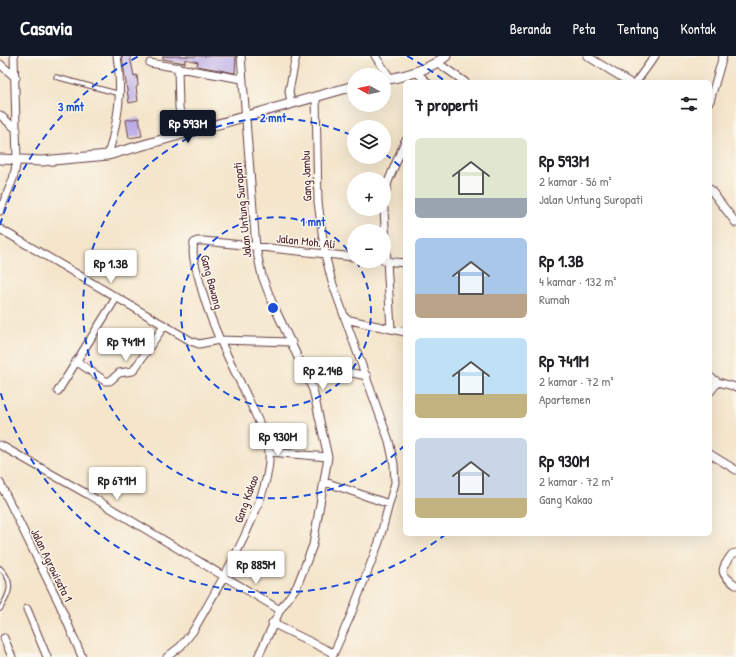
<!DOCTYPE html>
<html lang="id">
<head>
<meta charset="utf-8">
<style>
  body { margin:0; font-family:"Patrick Hand",sans-serif; background:#f6f6f6; color:#202124; height:100vh; display:flex; flex-direction:column; font-size:15px; white-space:nowrap }
  * { box-sizing:border-box; margin:0 }
  p { font-size:13px; color:#757577 }
  .icon { flex:none; width:22px; height:22px; fill:none; stroke:currentColor; stroke-width:2; stroke-linecap:round; stroke-linejoin:round }
  .map { position:relative; flex:1; overflow:hidden }
  .side { position:absolute; left:403px; top:24px; width:309px; height:456px; display:flex; flex-direction:column; background:#fff; border-radius:6px; box-shadow:0 4px 16px #0002 }
  .side>* { flex:none }
  .needle { width:26px; rotate:278deg }
  .buttons { position:absolute; left:347px; top:12px; display:grid; gap:8px }
  .buttons a { display:grid; place-items:center; width:44px; height:44px; border-radius:50%; background:#fff; box-shadow:0 4px 16px #0002; font-size:20px }
  .price { position:absolute; translate:-50% -34px; padding:0 9px; border-radius:4px; background:#fff; color:#222; font-size:13px; line-height:26px; filter:drop-shadow(0 1px 2px #0008) }
  .price::after { content:''; position:absolute; left:50%; top:24px; width:12px; height:9px; margin-left:-6px; background:inherit; clip-path:polygon(0 0,100% 0,50% 100%) }
  .price.active { background:#111827; color:#fff }
  ul { padding:0; list-style:none }
  li { display:flex; align-items:center; gap:12px; height:100px; padding:0 12px }
  li span { display:grid; place-items:center; flex:none; width:112px; height:80px; border-radius:6px; color:#555 }
  li>.icon { margin-inline-start:auto }
  span .icon { width:48px; height:48px; fill:#fffc; stroke-width:1 }
  li b { font-size:17px }
  h2 { display:flex; justify-content:space-between; align-items:center; height:48px; padding:0 12px; font-size:17px }
  header { display:flex; align-items:center; gap:24px; box-sizing:border-box; height:56px; padding:0 20px; background:#111827; color:#fff }
  header strong { font-size:19px }
  nav { display:flex; gap:22px; margin-inline-start:auto; font-size:14px }
  .map>svg:first-child { display:block }
  .building { fill:#bcade8 }
  .lines { fill:none; stroke-linecap:round; stroke-linejoin:round }
  .service-casing { stroke:#643d43; stroke-width:5.5 }
  .minor-casing { stroke:#643d43; stroke-width:9 }
  .tertiary-casing { stroke:#643d43; stroke-width:11 }
  .service { stroke:#fff; stroke-width:3.5 }
  .minor { stroke:#fff; stroke-width:7 }
  .tertiary { stroke:#fff; stroke-width:9 }
  .ring { fill:none; stroke:#1d4ed8; stroke-width:2; stroke-dasharray:7 5 }
  .labels { text-anchor:middle; dominant-baseline:central; stroke-width:3; stroke-linejoin:round; paint-order:stroke }
  .street-label { font-size:12px; fill:#4a1f2b; stroke:#fbf7ec }
  .centre { fill:#1d4ed8; stroke:#fbf7ec; stroke-width:2 }
  .ring-label { font-size:12px; text-anchor:middle; font-weight:bold; fill:#1d4ed8; stroke:#fbf7ec; stroke-width:3; stroke-linejoin:round; paint-order:stroke }
</style>
</head>
<body>
<header>
<strong>Casavia</strong>
<nav><a>Beranda</a><a>Peta</a><a>Tentang</a><a>Kontak</a></nav>
</header>
<div class="map">
<svg width="736" height="601" viewBox="0 0 736 601">
  <rect width="100%" height="100%" fill="#fbf7ec"/>
  <filter id="ink" filterUnits="userSpaceOnUse"><feTurbulence type="fractalNoise" baseFrequency=".025" numOctaves="2"/><feDisplacementMap in="SourceGraphic" scale="8" xChannelSelector="R" yChannelSelector="G"/><feConvolveMatrix kernelMatrix="1 2 1 2 8 2 1 2 1" color-interpolation-filters="sRGB"/></filter>
  <filter id="wash" filterUnits="userSpaceOnUse"><feTurbulence type="fractalNoise" baseFrequency=".012" numOctaves="4" result="noise"/><feDisplacementMap in="SourceGraphic" scale="16" xChannelSelector="R" yChannelSelector="G"/><feGaussianBlur stdDeviation="0.9" result="paint"/><feColorMatrix in="noise" values="0 0 0 0 0 0 0 0 0 0 0 0 0 0 0 0 0 1.4 0 .05"/><feComposite in="paint" operator="in"/></filter>
  <g filter="url(#wash)">
    <rect width="100%" height="100%" fill="#f4e5cb"/>
    <g id="blocks">
      <path class="building" d="M122,0H130L134,20L137,19L138,30L136,31L138,45L129,47Z
        M163,0H236L235,17L197,10L198,6L185,3V7L163,3Z
        M139,62L142,80L129,82L126,64Z"/>
    </g>
  </g>
  <g filter="url(#ink)">
    <use href="#blocks" fill-opacity="0" stroke="#643d43" stroke-width="1"/>
    <g class="lines">
      <g class="service-casing">
        <path id="service" d="M56,21L120,38
          M0,512C15,526 10,538 0,553"/>
      </g>
      <g class="minor-casing">
        <path id="minor" d="M241,0L256,192L262,220L272,246L313,334L328,401L313,489L297,530L280,554L258,601
          M375,0L391,23
          M587,0L629,26
          M150,7L242,23
          M438,7L465,26
          M0,8L16,22
          M178,11L179,52L187,78
          M416,16L427,26
          M636,26L655,0
          M316,40L318,146L325,198L332,226L389,385L394,408L395,427L389,448L379,486L350,561L332,601
          M710,45L723,0
          M291,47L289,35L296,0
          M0,59L17,74
          M108,99C118,65 123,35 117,0
          M710,133L736,167
          M384,146L388,126L405,85
          M384,153L391,273
          M0,155L13,123L17,105L14,0
          M0,173L191,285L199,288L219,284L292,286
          M384,205L405,207
          M345,263L405,276
          M76,305L105,325H110L119,317L133,315L164,270
          M302,307L367,320
          M710,321L718,326L736,331
          M58,335L116,242
          M710,336L718,326
          M0,389L87,438L280,554
          M269,396L328,401
          M710,398L736,414
          M325,426L389,448
          M0,427L59,547L82,601
          M736,497L732,498C721,514 718,517 736,529
          M27,553L47,601
          M272,567L333,597
          M4,582L12,601
          M167,601L181,590L193,575C216,535 273,441 269,396C267,380 251,349 244,334C226,298 208,262 199,223C196,211 191,199 194,187L197,185H204L354,201"/>
      </g>
      <g class="tertiary-casing">
        <path id="tertiary" d="M384,24C406,20 429,14 446,0
          M0,103L42,105L108,99L354,30"/>
      </g>
      <use href="#service" class="service"/>
      <use href="#minor" class="minor"/>
      <use href="#tertiary" class="tertiary"/>
    </g>
  </g>
  <g class="ring">
    <path d="M356 205A95 95 0 1 1 354 202"/>
    <path d="M405 389A190 190 0 1 1 353 80M385 98A190 190 0 0 1 405 115"/>
    <path d="M446 478A285 285 0 0 1 0 335M0 169A285 285 0 0 1 139 0M407 0A285 285 0 0 1 446 26"/>
  </g>
  <g class="labels">
    <g class="street-label">
      <text transform="translate(306 120) rotate(-92)">Gang Jambu</text>
      <text transform="translate(242 154) rotate(-96)">Jalan Untung Suropati</text>
      <text transform="translate(306 185) rotate(6)">Jalan Moh. Ali</text>
      <text transform="translate(212 226) rotate(75)">Gang Bawang</text>
      <text transform="translate(246 443) rotate(-70)">Gang Kakao</text>
      <text transform="translate(52 509) rotate(64)">Jalan Agrowisata 1</text>
    </g>
  </g>
  <circle cx="273" cy="252" r="6" class="centre"/>
  <g class="ring-label">
    <text x="71" y="55">3 mnt</text>
    <text x="273" y="66">2 mnt</text>
    <text x="313" y="170">1 mnt</text>
  </g>
</svg>
<div class="buttons">
<a><svg class="needle" viewBox="-14 -14 28 28"><path d="M0-13l5 13h-10z" fill="#e53935"/><path d="M0 13l5-13h-10z" fill="#757577"/></svg></a>
<a><svg class="icon" aria-label="layers" viewBox="0 0 24 24"><path d="M12 4l9 5-9 5-9-5zM3 14l9 5 9-5"/></svg></a>
<a>+</a>
<a>−</a>
</div>
<b class="price active" style="left:188px;top:88px">Rp 593M</b>
<b class="price" style="left:111px;top:228px">Rp 1.3B</b>
<b class="price" style="left:126px;top:306px">Rp 741M</b>
<b class="price" style="left:323px;top:335px">Rp 2.14B</b>
<b class="price" style="left:278px;top:401px">Rp 930M</b>
<b class="price" style="left:117px;top:445px">Rp 671M</b>
<b class="price" style="left:256px;top:529px">Rp 885M</b>
<section class="side">
<h2>7 properti<svg class="icon" aria-label="filters" viewBox="0 0 24 24"><path d="M4 7h16M4 17h16"/><circle cx="9" cy="7" r="2"/><circle cx="15" cy="17" r="2"/></svg></h2>
<ul>
<li><span style="background:linear-gradient(#dfe7d0 75%,#9aa5b1 0)"><svg class="icon" aria-label="home" viewBox="0 0 24 24"><path d="M3 11l9-7 9 7M6 9v11h12V9"/></svg></span><div><b>Rp 593M</b><p>2 kamar · 56 m²</p><p>Jalan Untung Suropati</p></div></li>
<li><span style="background:linear-gradient(#a9c7e8 70%,#b9a48a 0)"><svg class="icon" aria-label="home" viewBox="0 0 24 24"><path d="M3 11l9-7 9 7M6 9v11h12V9"/></svg></span><div><b>Rp 1.3B</b><p>4 kamar · 132 m²</p><p>Rumah</p></div></li>
<li><span style="background:linear-gradient(#bfe0f5 70%,#c2b280 0)"><svg class="icon" aria-label="home" viewBox="0 0 24 24"><path d="M3 11l9-7 9 7M6 9v11h12V9"/></svg></span><div><b>Rp 741M</b><p>2 kamar · 72 m²</p><p>Apartemen</p></div></li>
<li><span style="background:linear-gradient(#c9d6e8 75%,#c2b280 0)"><svg class="icon" aria-label="home" viewBox="0 0 24 24"><path d="M3 11l9-7 9 7M6 9v11h12V9"/></svg></span><div><b>Rp 930M</b><p>2 kamar · 72 m²</p><p>Gang Kakao</p></div></li>
</ul>
</section>
</div>
</body>
</html>
